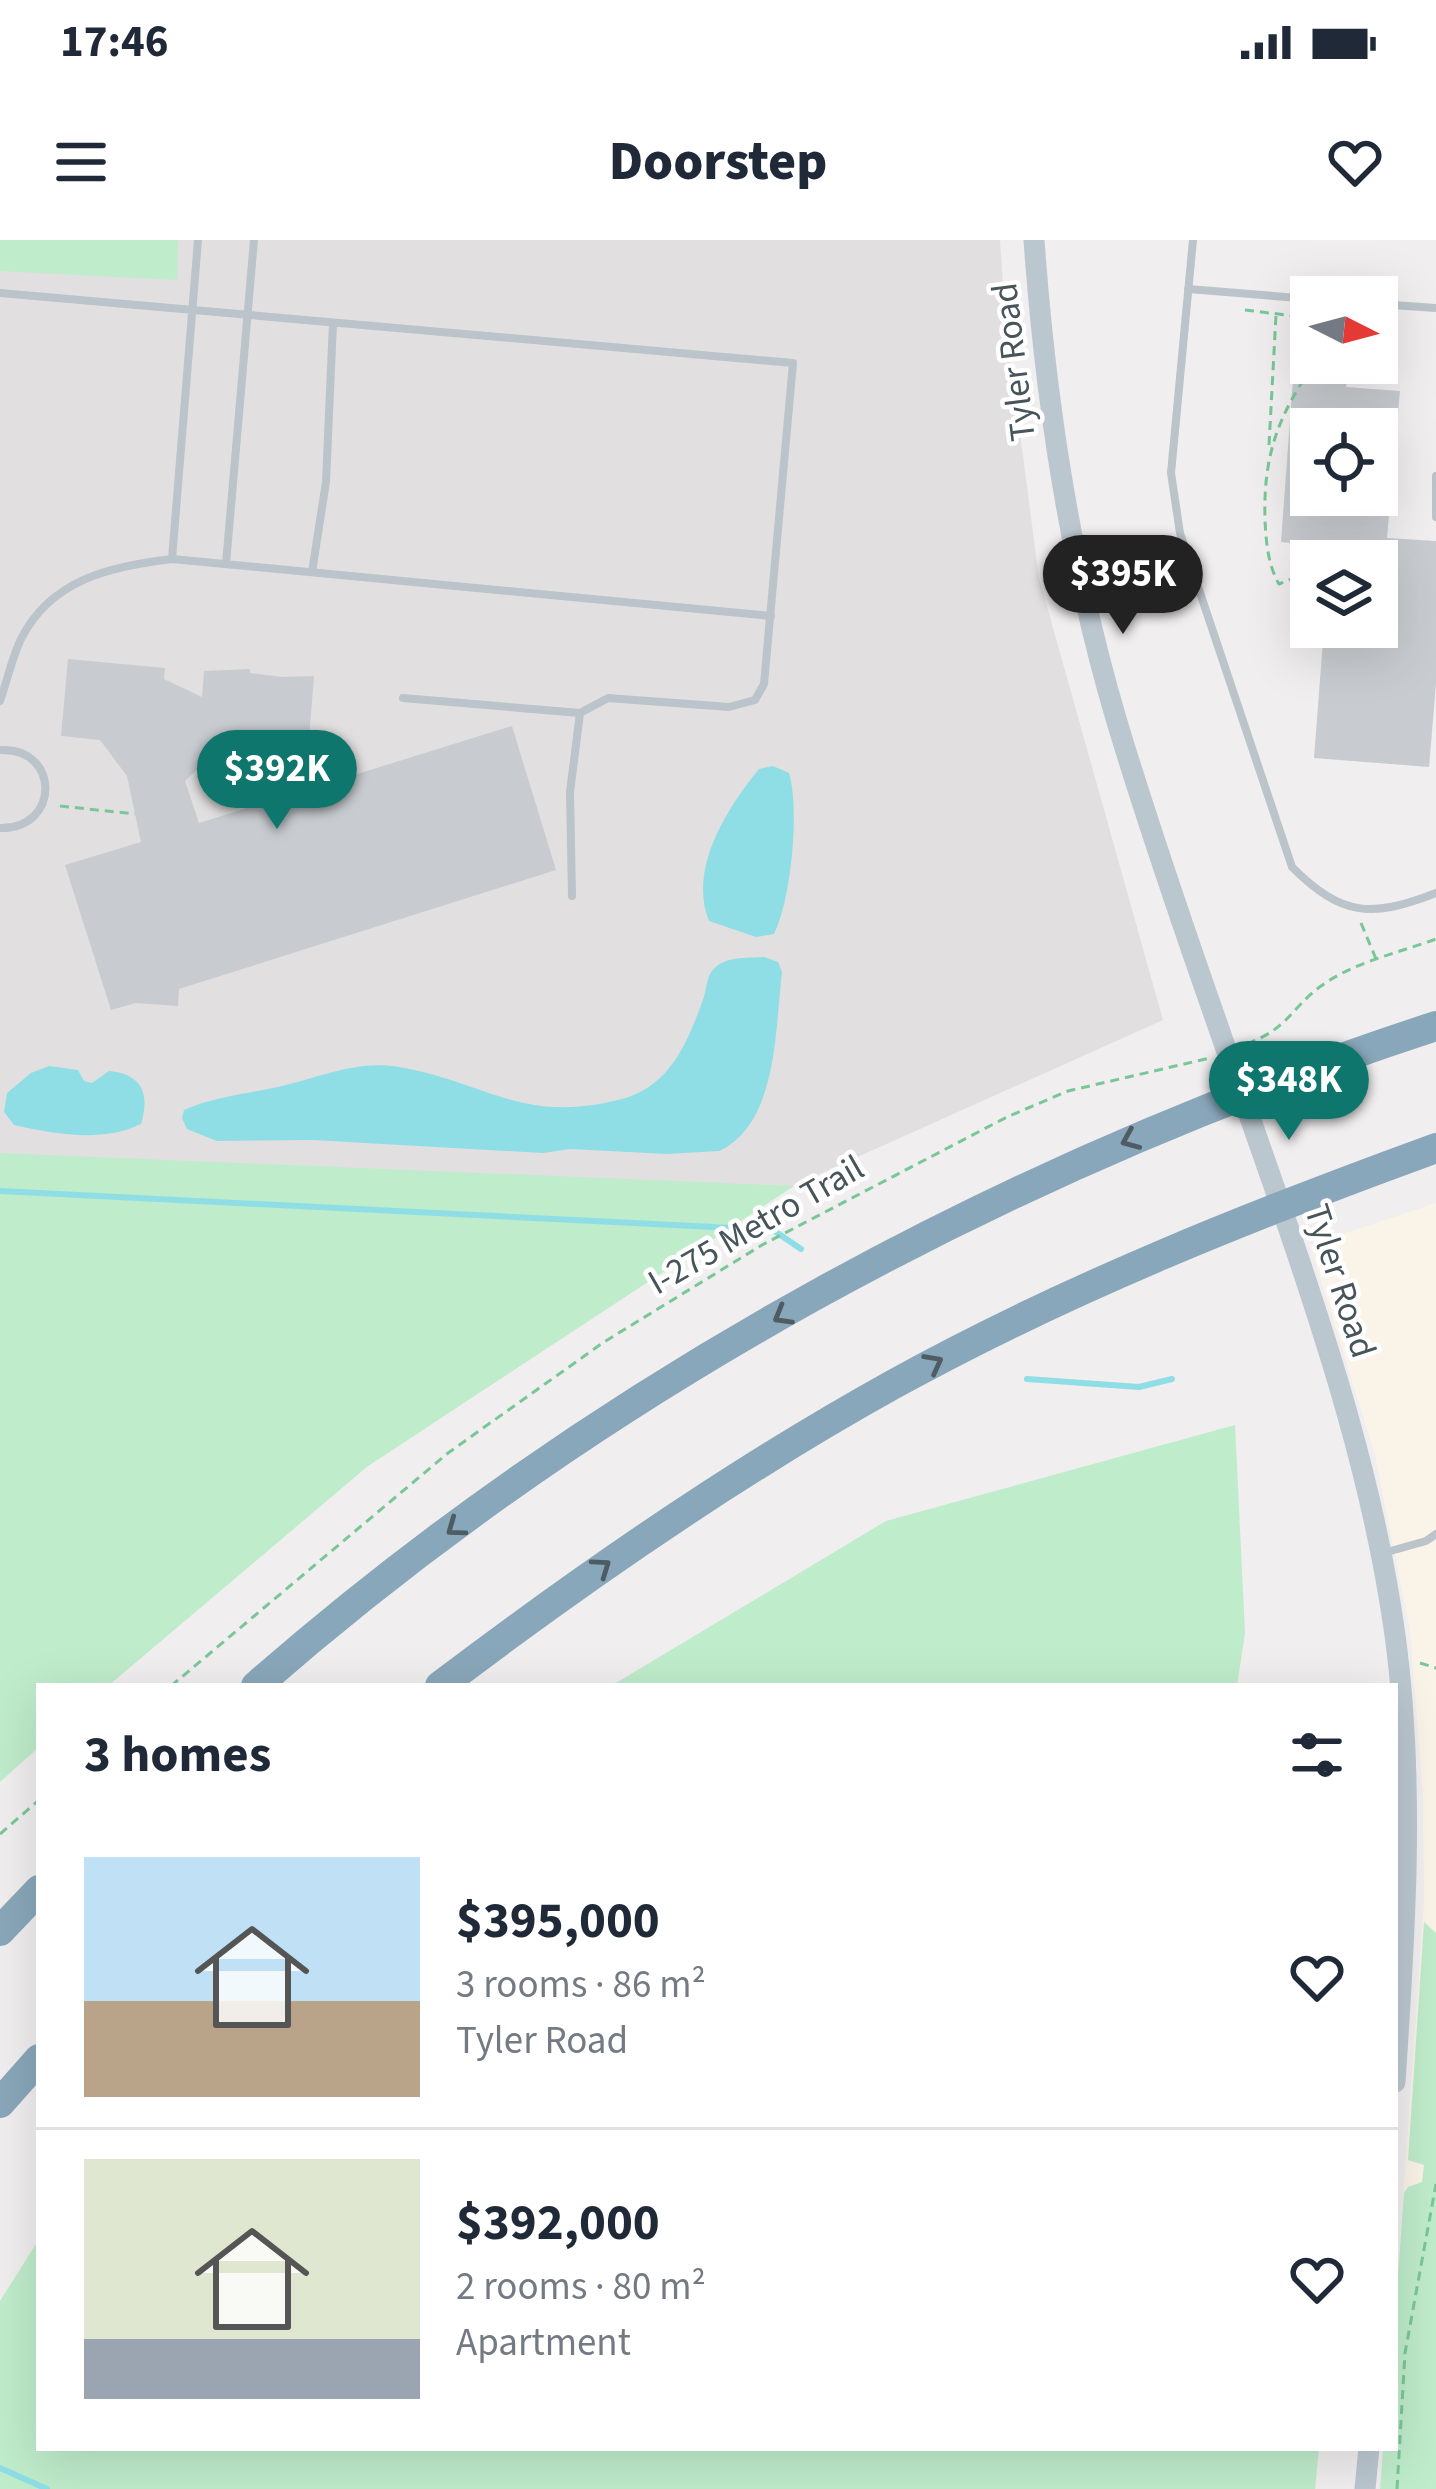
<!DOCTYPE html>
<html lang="en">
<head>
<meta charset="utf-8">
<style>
  body { margin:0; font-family:"Source Sans 3",sans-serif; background:#f2f2f3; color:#1f2937; height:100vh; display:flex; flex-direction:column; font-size:45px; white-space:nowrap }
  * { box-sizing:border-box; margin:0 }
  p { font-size:39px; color:#747a83 }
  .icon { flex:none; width:66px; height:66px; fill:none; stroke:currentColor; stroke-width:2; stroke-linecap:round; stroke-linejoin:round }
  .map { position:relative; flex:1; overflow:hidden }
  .details { position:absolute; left:36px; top:1443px; width:1362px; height:768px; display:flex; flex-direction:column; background:#fff; border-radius:0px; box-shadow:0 12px 48px #0002 }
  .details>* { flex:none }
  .needle { width:78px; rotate:96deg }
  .fabs { position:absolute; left:1290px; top:36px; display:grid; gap:24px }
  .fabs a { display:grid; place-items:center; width:108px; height:108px; border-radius:0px; background:#fff; box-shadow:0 12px 48px #0002; font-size:60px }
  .price { position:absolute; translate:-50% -102px; padding:0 27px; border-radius:42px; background:#0f766e; color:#fff; font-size:39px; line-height:78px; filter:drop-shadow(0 3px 6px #0008) }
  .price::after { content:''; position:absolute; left:50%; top:72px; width:36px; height:27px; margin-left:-18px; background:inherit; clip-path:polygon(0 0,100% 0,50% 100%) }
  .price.current { background:#222; color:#fff }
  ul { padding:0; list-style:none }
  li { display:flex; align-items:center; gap:36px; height:300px; padding:0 48px }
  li+li { border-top:3px solid #e0e1e3 }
  li span { display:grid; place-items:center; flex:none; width:336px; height:240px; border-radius:0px; color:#555 }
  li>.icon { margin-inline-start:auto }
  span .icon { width:144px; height:144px; fill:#fffc; stroke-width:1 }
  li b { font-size:51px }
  h2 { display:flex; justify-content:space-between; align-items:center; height:144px; padding:0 48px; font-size:51px }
  .status { display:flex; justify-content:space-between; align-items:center; height:84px; padding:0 60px; background:#fff; direction:ltr }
  .status svg { height:33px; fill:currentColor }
  header { display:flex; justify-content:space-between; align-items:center; height:156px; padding:0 48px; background:#fff; font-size:54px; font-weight:800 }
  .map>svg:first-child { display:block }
  .commercial { fill:#faf3e8 }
  .education { fill:#e1dfe0 }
  .green { fill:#bfeccb }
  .water { fill:#8fdee6 }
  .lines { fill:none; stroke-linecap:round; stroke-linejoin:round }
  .stream { stroke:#8fdee6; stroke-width:6 }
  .building { fill:#c8ccd0; fill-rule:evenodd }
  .path { stroke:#79c797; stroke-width:3; stroke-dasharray:9 6; stroke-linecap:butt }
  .lane { stroke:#bac4ca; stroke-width:8 }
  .secondary { stroke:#bbc7cf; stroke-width:21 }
  .highway { stroke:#89a7ba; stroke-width:30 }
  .oneway { stroke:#4e5c64 }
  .labels { text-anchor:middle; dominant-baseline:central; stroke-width:9; stroke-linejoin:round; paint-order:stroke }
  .street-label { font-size:36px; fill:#47545a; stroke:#fff }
</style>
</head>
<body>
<div class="status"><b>17:46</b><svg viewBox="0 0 49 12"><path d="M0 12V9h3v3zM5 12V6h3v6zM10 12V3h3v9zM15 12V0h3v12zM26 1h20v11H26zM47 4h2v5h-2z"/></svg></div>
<header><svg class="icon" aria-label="menu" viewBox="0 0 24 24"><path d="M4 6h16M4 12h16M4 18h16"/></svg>Doorstep<svg class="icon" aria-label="heart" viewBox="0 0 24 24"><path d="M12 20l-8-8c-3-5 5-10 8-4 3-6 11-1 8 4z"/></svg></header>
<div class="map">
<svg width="1436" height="2249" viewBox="0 0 1436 2249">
  <rect width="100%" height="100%" fill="#f0eeee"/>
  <path class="commercial" d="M1436,963V2249H1380L1383,2208H1395V2074L1424,1661L1423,1556L1410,1390L1375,1215L1310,1005Z"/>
  <path class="education" d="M0,0H1000L1005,79L1039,338L1163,780L786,949L0,914Z"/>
  <path class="green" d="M0,0H178L177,40L0,31Z
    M0,913L794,946L368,1226L108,1446H39V1507L0,1542Z
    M1235,1185L1245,1393L1237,1446H611L886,1281Z
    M1424,1682L1436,1693V2249H1380L1383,2208H1395V2074L1404,1953L1408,1947L1422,1942L1424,1925L1408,1920Z
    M39,1999V2208H1319L1315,2249H0V2061Z"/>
  <path class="water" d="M773,526L789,533C800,569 791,660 774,694L756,697L709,681C688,629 727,568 759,529Z
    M764,717L778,722L782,732C775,789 778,884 719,911L667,914L570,909L543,913L313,900L217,901L187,889L182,878L184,870C216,856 248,854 282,846C321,837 357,820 399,827C487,842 522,885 622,859C671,846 688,801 704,757C706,750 707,737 712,731C723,716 747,718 764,717Z
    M49,826L78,830L84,841L92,843L109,831C143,834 150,855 141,884C102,903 55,894 14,885L4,872L7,853L31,833Z"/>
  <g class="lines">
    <path class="stream" d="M0,951L773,990L801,1009
      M1027,1139L1139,1147L1172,1139
      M0,2228L47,2249"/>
  </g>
  <path class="building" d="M1324,136L1347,138L1346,147L1400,151L1387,298L1436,301V444L1429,527L1314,518L1324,387H1377V321H1333L1334,315L1311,313V305L1281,302L1293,139L1324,140ZM1311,189H1377V255H1311Z
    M68,419L165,428L164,439L202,457L204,431L250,429V433L283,437L314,436L307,523L297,518L242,515L212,509L204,523L185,541L199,583L512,486L556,630L179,749L178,766L136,763L111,770L65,625L141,602L127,536L100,500L61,496Z"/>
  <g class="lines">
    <path class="path" d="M1245,70L1311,78
      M1269,205L1276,75
      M1311,331L1279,344C1268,325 1266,302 1265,280C1263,216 1278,175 1315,123
      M60,566L135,574
      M1361,683L1376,719
      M1247,804C1290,787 1289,770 1321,746C1354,722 1398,713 1436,699
      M1420,1423L1436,1428
      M171,1446L448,1213L604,1102L762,1005L1007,877L1068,851L1210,818
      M0,1594L39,1560
      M1397,2249L1405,2113L1436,1944"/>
    <path class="lane" d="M1193,0L1171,233L1180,293L1292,627C1342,677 1372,678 1436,653
      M1188,49L1311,59
      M0,53L793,123L764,444L755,460L729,467L608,458L580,473L403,458
      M1377,64L1436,68
      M1436,236V277
      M172,319L198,0
      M226,324L254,0
      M312,332L326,242L333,83
      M0,461C7,441 12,418 21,399C51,339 112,326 172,319L771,376
      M0,510C60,507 61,589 0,588
      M572,656L570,552L580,473
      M1387,1312L1426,1301L1436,1294"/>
    <path class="secondary" d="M1034,0C1046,170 1073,341 1124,505C1171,656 1225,805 1277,955C1327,1099 1374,1244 1395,1395C1415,1542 1405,1694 1395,1842
      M1365,2249L1369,2208"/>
    <path class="highway" d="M256,1446C596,1148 1007,926 1436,786
      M440,1446C585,1336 735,1232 894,1144C1066,1049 1252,975 1436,908
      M0,1691L39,1650
      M0,1863L39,1819"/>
  </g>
  <defs><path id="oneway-chevron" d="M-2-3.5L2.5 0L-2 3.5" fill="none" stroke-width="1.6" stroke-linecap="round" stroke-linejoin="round" transform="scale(3)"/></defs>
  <g class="oneway">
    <use href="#oneway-chevron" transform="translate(1130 900) rotate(157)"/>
    <use href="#oneway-chevron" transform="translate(782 1076) rotate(150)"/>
    <use href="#oneway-chevron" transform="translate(934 1123) rotate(-28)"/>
    <use href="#oneway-chevron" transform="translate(455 1288) rotate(144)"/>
    <use href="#oneway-chevron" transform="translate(602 1327) rotate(-35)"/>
  </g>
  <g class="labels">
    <g class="street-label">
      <text transform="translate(1014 122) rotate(-97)">Tyler Road</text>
      <text transform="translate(756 985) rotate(-30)">I-275 Metro Trail</text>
      <text transform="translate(1340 1041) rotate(72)">Tyler Road</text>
    </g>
  </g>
</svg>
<div class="fabs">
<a><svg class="needle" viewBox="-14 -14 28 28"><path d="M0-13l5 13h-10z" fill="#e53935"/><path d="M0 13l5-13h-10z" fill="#747a83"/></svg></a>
<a><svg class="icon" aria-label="locate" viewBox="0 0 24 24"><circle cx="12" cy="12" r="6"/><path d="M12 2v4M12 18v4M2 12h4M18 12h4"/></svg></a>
<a><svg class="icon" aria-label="layers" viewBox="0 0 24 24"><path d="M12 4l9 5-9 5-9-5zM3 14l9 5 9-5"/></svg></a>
</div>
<b class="price current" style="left:1123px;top:397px">$395K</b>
<b class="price" style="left:277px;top:592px">$392K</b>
<b class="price" style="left:1289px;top:903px">$348K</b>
<section class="details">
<h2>3 homes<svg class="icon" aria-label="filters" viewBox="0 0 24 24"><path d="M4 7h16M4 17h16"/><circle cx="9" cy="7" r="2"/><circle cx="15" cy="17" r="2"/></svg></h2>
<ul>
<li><span style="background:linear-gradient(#bfe0f5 60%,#b9a48a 0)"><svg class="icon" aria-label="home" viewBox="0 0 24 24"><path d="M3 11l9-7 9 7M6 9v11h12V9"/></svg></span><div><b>$395,000</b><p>3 rooms · 86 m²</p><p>Tyler Road</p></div><svg class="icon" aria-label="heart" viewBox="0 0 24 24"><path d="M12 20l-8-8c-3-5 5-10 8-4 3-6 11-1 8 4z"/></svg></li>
<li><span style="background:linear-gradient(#dfe7d0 75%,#9aa5b1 0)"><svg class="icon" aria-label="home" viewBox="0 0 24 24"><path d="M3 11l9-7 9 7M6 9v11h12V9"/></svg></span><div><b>$392,000</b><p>2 rooms · 80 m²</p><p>Apartment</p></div><svg class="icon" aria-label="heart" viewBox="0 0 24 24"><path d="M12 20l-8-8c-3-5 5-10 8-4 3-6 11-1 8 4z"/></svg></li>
</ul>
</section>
</div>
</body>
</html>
